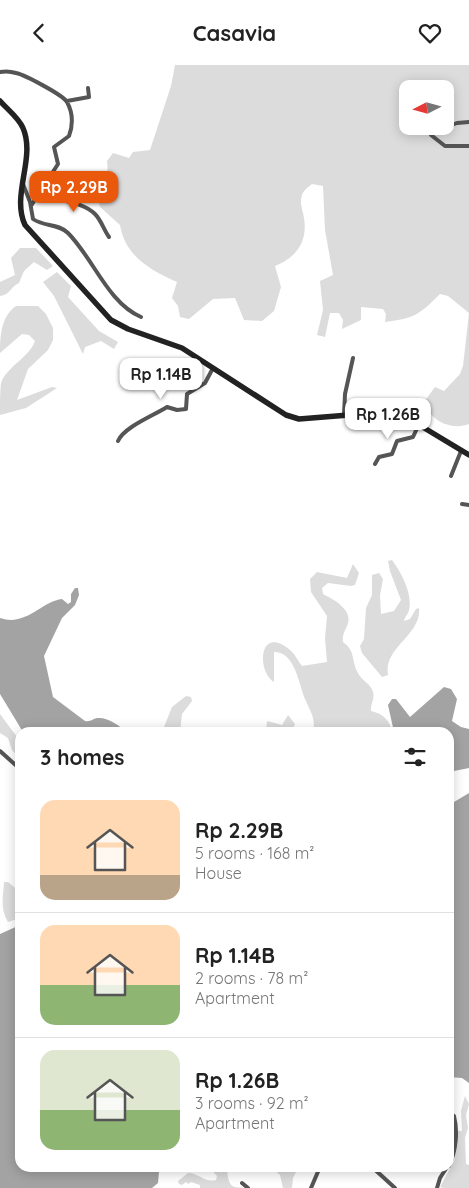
<!DOCTYPE html>
<html lang="en">
<head>
<meta charset="utf-8">
<style>
  body { margin:0; font-family:Quicksand,sans-serif; background:#f2f2f2; color:#222; height:100vh; display:flex; flex-direction:column; font-size:19px; white-space:nowrap }
  * { box-sizing:border-box; margin:0 }
  p { font-size:16px; color:#767676 }
  .icon { flex:none; width:28px; height:28px; fill:none; stroke:currentColor; stroke-width:2; stroke-linecap:round; stroke-linejoin:round }
  .map { position:relative; flex:1; overflow:hidden }
  .side { position:absolute; left:15px; top:662px; width:439px; height:445px; display:flex; flex-direction:column; background:#fff; border-radius:15px; box-shadow:0 2px 12px #0003 }
  .side>* { flex:none }
  .needle { width:32px; rotate:264deg }
  .controls { position:absolute; left:399px; top:15px; display:grid; gap:10px }
  .controls a { display:grid; place-items:center; width:55px; height:55px; border-radius:10px; background:#fff; box-shadow:0 2px 12px #0003; font-size:25px }
  .price { position:absolute; translate:-50% -42px; padding:0 11px; border-radius:10px; background:#fff; color:#222; font-size:16px; line-height:32px; filter:drop-shadow(0 1px 2px #0008) }
  .price::after { content:''; position:absolute; left:50%; top:30px; width:15px; height:11px; margin-left:-8px; background:inherit; clip-path:polygon(0 0,100% 0,50% 100%) }
  .price.selected { background:#ea580c; color:#fff }
  ul { padding:0; list-style:none }
  li { display:flex; align-items:center; gap:15px; height:125px; padding:0 25px }
  li+li { border-top:1px solid #e0e0e0 }
  li span { display:grid; place-items:center; flex:none; width:140px; height:100px; border-radius:15px; color:#555 }
  li>.icon { margin-inline-start:auto }
  span .icon { width:60px; height:60px; fill:#fffc; stroke-width:1 }
  li b { font-size:21px }
  h2 { display:flex; justify-content:space-between; align-items:center; height:60px; padding:0 25px; font-size:21px }
  header { display:flex; justify-content:space-between; align-items:center; height:65px; padding:0 25px; background:#fff; font-size:22px; font-weight:700 }
  .map>svg:first-child { display:block }
  .green { fill:#dcdcdc; fill-rule:evenodd }
  .water { fill:#a3a3a3 }
  .lines { fill:none; stroke-linecap:round; stroke-linejoin:round }
  .street { stroke:#555; stroke-width:4 }
  .secondary { stroke:#222; stroke-width:5.5 }
</style>
</head>
<body>
<header><svg class="icon" aria-label="back" viewBox="0 0 24 24"><path d="M15 5l-7 7 7 7"/></svg>Casavia<svg class="icon" aria-label="heart" viewBox="0 0 24 24"><path d="M12 20l-8-8c-3-5 5-10 8-4 3-6 11-1 8 4z"/></svg></header>
<div class="map">
<svg width="469" height="1123" viewBox="0 0 469 1123">
  <rect width="100%" height="100%" fill="#fff"/>
  <path class="green" d="M175,0H469V359C450,366 430,355 424,337L435,322L444,326L460,309L463,301L469,248L448,231L440,229C419,250 415,253 385,257L386,249L383,244L361,242V255L342,264L343,255L339,248H330L325,272L317,270L323,245L320,216L333,210L325,165L323,121L312,119C308,122 303,126 302,130C299,138 303,146 304,153C308,177 296,193 275,201L281,222L274,246L262,256L244,255L235,233L213,234L189,254L180,252L178,241L172,233L177,217C150,205 125,191 120,160L100,142L98,133C106,120 109,112 107,96L113,88L129,93L133,87L150,85L171,21ZM408,24H445V61H408Z
    M20,183H36L53,201L47,205L34,197L24,206L19,218C11,221 10,230 0,231V217L15,210L11,193Z
    M57,207L71,221L68,232L99,266L118,277L114,284L101,276L85,282L83,289L54,231L43,217Z
    M16,241H38L46,249L53,263V275L48,285L28,304L17,335L52,322L57,323L26,343L0,350C0,341 0,327 1,318C7,301 29,293 35,276L29,270L22,269L0,288C0,272 1,251 16,241Z
    M392,495C401,507 413,529 409,545C408,550 405,551 404,556L410,554L416,544L419,543C422,570 383,582 388,610L382,612L362,588L360,581L364,574L366,543L372,530V510L379,508L383,514L380,530L381,549L394,546L401,535L390,506L388,496Z
    M353,499L359,508L355,520L351,521L328,518L322,523L323,529C333,534 352,544 348,558C346,565 342,568 343,577C356,586 351,596 358,608C362,616 371,619 373,627C375,635 370,639 371,646C383,649 390,655 392,667H313C316,653 310,646 305,634C299,620 295,586 274,587V617C256,606 259,559 290,585C295,589 298,596 302,601L327,597L325,573L327,551L311,527L310,514L317,507L347,513Z
    M186,631L191,632L192,636L182,649L180,667H162L172,642Z
    M0,649L20,676V694L12,685L8,673L0,668Z
    M288,650L295,659L291,667H266L267,656L282,660Z
    M4,817H8L20,827V853L8,857C0,843 3,833 4,817Z
    M465,1031L469,1039L466,1050L468,1063L465,1073L466,1099L469,1100V1123H443L440,1122L454,1096L458,1076L449,1070V1059L454,1065L462,1066L461,1046Z
    M210,1103H227C228,1108 227,1120 235,1122C238,1123 241,1122 244,1123H200V1120L191,1117L188,1119L186,1117L182,1120L179,1119L178,1116L188,1108C199,1108 205,1118 216,1115L217,1111Z
    M272,1103H298L293,1113L292,1123H283L280,1110Z"/>
  <path class="water" d="M75,523H78L79,530L75,540L62,553L44,591L53,632L85,656C91,657 92,654 97,653C109,652 119,661 127,667H23L0,629V553C26,562 42,536 62,534L68,539L71,537V529Z
    M444,622L451,624L457,634L452,656L461,662L469,664V703L449,707V668L394,667L388,640L392,634H396L410,652Z
    M469,728V1018L462,1013L449,1012V740Z
    M20,860V1102L163,1103L159,1107L158,1118L152,1123H0V869Z"/>
  <g class="lines">
    <path class="street" d="M0,7C5,6 10,6 16,8C25,10 63,30 67,37C73,48 73,60 69,71L54,82L58,99L31,141
      M67,36L89,32L88,23
      M469,57L457,58L433,67L431,70L445,81H469
      M23,119L30,137L33,154C44,162 58,158 68,168C93,193 108,238 141,252
      M39,128C56,137 81,135 95,149C101,155 104,165 109,172
      M344,351L345,329L353,293
      M118,376C124,362 153,351 167,342L177,345L186,344L187,329L205,318L213,303
      M375,399L379,392L392,389L397,376L413,372L419,359
      M451,411L461,386
      M462,439L469,440
      M0,686L20,704
      M449,1047L454,1051C458,1067 456,1086 449,1101
      M372,1102L395,1123
      M242,1118L248,1123
      M311,1123L320,1102
      M437,1123L440,1113L447,1102"/>
    <path class="secondary" d="M0,36C7,44 19,53 23,63C36,93 11,130 25,160L111,255L128,264L182,283L286,350L299,354L349,350L411,355L469,390"/>
  </g>
</svg>
<div class="controls">
<a><svg class="needle" viewBox="-14 -14 28 28"><path d="M0-13l5 13h-10z" fill="#e53935"/><path d="M0 13l5-13h-10z" fill="#767676"/></svg></a>
</div>
<b class="price selected" style="left:74px;top:148px">Rp 2.29B</b>
<b class="price" style="left:161px;top:335px">Rp 1.14B</b>
<b class="price" style="left:388px;top:375px">Rp 1.26B</b>
<section class="side">
<h2>3 homes<svg class="icon" aria-label="filters" viewBox="0 0 24 24"><path d="M4 7h16M4 17h16"/><circle cx="9" cy="7" r="2"/><circle cx="15" cy="17" r="2"/></svg></h2>
<ul>
<li><span style="background:linear-gradient(#ffd9b3 75%,#b9a48a 0)"><svg class="icon" aria-label="home" viewBox="0 0 24 24"><path d="M3 11l9-7 9 7M6 9v11h12V9"/></svg></span><div><b>Rp 2.29B</b><p>5 rooms · 168 m²</p><p>House</p></div></li>
<li><span style="background:linear-gradient(#ffd9b3 60%,#8fb573 0)"><svg class="icon" aria-label="home" viewBox="0 0 24 24"><path d="M3 11l9-7 9 7M6 9v11h12V9"/></svg></span><div><b>Rp 1.14B</b><p>2 rooms · 78 m²</p><p>Apartment</p></div></li>
<li><span style="background:linear-gradient(#dfe7d0 60%,#8fb573 0)"><svg class="icon" aria-label="home" viewBox="0 0 24 24"><path d="M3 11l9-7 9 7M6 9v11h12V9"/></svg></span><div><b>Rp 1.26B</b><p>3 rooms · 92 m²</p><p>Apartment</p></div></li>
</ul>
</section>
</div>
</body>
</html>
